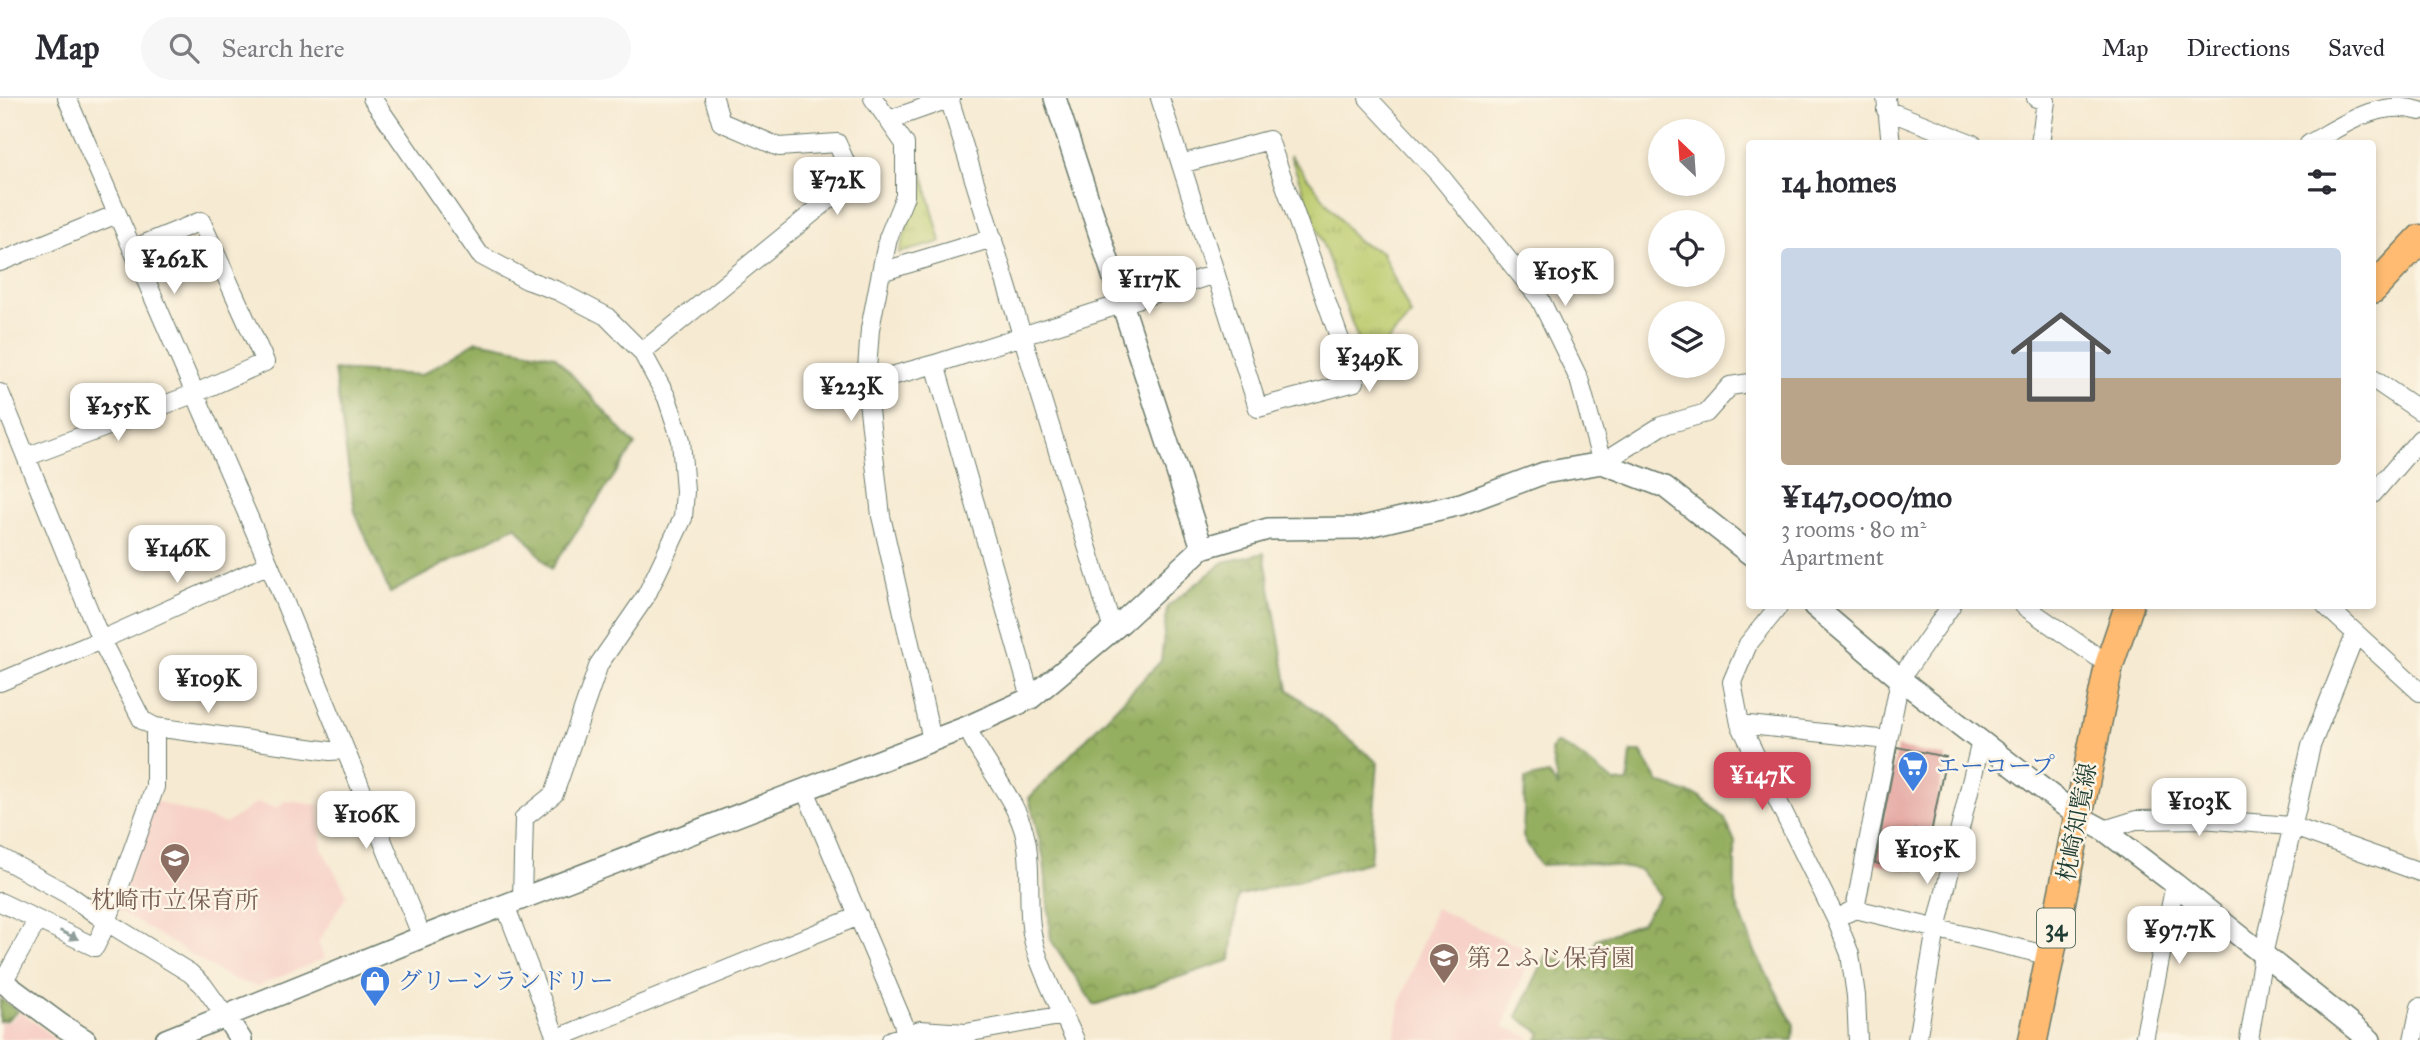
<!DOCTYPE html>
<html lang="en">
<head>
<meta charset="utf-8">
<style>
  body { margin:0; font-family:"IM FELL Great Primer","Noto Serif JP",serif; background:#f7f7f7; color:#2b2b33; height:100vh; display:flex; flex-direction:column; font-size:26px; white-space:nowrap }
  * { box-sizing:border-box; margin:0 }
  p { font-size:23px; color:#7c7c81 }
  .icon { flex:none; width:38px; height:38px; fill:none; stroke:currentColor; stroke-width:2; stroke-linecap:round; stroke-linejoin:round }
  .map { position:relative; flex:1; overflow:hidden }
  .sheet { position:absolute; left:1746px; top:42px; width:630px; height:469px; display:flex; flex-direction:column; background:#fff; border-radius:7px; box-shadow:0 4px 10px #0003 }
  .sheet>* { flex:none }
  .needle { width:46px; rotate:335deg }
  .tools { position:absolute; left:1648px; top:21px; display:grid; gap:14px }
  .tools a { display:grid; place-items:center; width:77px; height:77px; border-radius:50%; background:#fff; box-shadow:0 4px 10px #0003; font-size:35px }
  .price { position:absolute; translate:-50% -60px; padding:0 16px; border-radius:14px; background:#fff; color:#222; font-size:23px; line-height:46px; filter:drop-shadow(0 2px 4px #0008) }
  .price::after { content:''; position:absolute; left:50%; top:42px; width:21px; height:16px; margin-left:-10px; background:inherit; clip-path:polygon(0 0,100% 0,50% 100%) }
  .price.current { background:#d1495b; color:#fff }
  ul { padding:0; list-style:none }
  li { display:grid; align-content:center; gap:14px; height:371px; padding:0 35px }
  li+li { border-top:2px solid #e1e1e2 }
  li span { display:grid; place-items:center; height:217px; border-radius:7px; color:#555 }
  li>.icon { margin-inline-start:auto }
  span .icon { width:126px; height:126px; fill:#fffc; stroke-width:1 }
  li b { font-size:30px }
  h2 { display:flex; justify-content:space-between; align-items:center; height:84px; padding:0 35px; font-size:30px }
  header { display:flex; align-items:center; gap:42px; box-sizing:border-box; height:98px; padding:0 35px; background:#fff; border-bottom:2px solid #e1e1e2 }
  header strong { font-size:33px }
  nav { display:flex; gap:38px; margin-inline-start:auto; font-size:24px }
  .search { width:490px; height:63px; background:#f7f7f7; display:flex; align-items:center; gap:18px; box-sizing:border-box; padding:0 24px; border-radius:38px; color:#7c7c81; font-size:26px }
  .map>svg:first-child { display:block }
  .built { fill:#f7d1c8 }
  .forest { fill:url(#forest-crowns); stroke:#5a764a; stroke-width:2 }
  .park { fill:url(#park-tufts); stroke:#6e8450; stroke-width:2 }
  .building { fill:#de918e }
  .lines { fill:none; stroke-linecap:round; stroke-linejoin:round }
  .minor-casing { stroke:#6a7a6b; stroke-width:20 }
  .tertiary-casing { stroke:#6a7a6b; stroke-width:24 }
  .primary-casing { stroke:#6a7a6b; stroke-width:31 }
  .minor { stroke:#fff; stroke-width:18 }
  .tertiary { stroke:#fff; stroke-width:21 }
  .primary { stroke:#febb71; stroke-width:28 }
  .oneway { fill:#8f9e9a }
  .labels { text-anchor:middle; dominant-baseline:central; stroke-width:5; stroke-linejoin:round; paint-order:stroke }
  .shield { fill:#fcf5e5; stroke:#617469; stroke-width:2 }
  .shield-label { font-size:23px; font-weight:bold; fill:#1f3d34 }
  .shop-label { font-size:24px; fill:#366cbe; stroke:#fcf5e5; text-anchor:start }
  .street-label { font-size:24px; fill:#1f3d34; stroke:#fcf5e5 }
  .education-label { font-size:24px; fill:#785e54; stroke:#fcf5e5 }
</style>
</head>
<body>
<header>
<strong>Map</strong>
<div class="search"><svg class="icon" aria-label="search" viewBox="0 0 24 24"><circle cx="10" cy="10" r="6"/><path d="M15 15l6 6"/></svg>Search here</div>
<nav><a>Map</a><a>Directions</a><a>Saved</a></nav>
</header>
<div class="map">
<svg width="2420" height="942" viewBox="0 0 2420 942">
  <defs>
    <pattern id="forest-crowns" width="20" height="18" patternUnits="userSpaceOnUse" patternTransform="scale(1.75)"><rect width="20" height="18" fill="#95af60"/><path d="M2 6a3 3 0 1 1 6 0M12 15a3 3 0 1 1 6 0" fill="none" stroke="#799050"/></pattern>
    <pattern id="park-tufts" width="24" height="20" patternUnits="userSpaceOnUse" patternTransform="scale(1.75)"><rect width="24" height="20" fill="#bccb6d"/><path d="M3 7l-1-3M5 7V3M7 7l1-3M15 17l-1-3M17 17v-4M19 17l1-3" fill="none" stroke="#a1af5f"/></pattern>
  </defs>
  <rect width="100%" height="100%" fill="#fcf5e5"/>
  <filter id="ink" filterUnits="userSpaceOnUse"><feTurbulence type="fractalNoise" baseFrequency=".0143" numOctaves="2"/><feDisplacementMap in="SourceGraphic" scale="14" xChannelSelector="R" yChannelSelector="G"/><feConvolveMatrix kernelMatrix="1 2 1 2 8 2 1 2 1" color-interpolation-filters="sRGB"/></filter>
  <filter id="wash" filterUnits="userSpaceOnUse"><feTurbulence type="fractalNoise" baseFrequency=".00686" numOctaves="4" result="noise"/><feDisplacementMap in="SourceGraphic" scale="28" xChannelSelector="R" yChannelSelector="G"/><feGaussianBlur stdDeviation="1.57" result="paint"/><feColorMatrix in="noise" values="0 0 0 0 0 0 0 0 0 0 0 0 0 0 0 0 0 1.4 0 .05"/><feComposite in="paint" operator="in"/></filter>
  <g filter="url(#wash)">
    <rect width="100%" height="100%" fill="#f6ead2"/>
    <path class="built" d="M155,703L226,726L256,705L277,710L285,703L318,707L322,751L347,796L318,845L325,860L258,888L231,881L117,811Z
      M1435,810L1532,854L1503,928L1531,940L1528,942H1394L1401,902Z
      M22,914L50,937L55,942H0V925L8,924Z"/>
    <path class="forest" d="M477,243L555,258L635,347L551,471L516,428L390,495L355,414L334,272L421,277Z
      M1264,455L1288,591L1378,665L1370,764L1238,798L1231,862L1094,907L1051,842L1044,761L1029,700L1161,563L1167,509L1224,464Z
      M1556,645L1573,653L1616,685L1628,684L1631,654H1641L1659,685L1700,699L1724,719L1735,744V802L1756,856L1794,927L1793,942H1537L1541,935L1517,919L1546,857L1587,872L1597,841L1641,825L1660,798L1640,772L1593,765L1540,767L1523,739L1525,681L1548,676L1558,690L1551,653Z
      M0,901L18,913L7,922L0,923Z"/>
    <path class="park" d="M1290,57L1357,143L1382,154L1411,217L1367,266Z
      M920,65L941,144L899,155L913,107Z"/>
    <g id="blocks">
      <path class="building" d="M1897,649L1946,659L1931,735L1916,732L1908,772L1875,765Z"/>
    </g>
  </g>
  <g filter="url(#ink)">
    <use href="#blocks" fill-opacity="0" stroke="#6a7a6b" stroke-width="2"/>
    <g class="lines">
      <g class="minor-casing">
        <path id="minor" d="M67,0L269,466L422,839
          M372,0L480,157L527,182L558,193L606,218L642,254L667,300L681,342L685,393L683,420L646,498L599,566L554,696L524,720L522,801
          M873,0L905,46V98L888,140L881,174L870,231L866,285L881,418L932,642
          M949,0L1113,532
          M1160,0L1258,310L1355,284L1269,42L1181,66
          M1368,0L1438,75L1540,201L1579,281L1602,365L1661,328L1706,315L1730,288L1750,285
          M1886,0L1891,46
          M2036,0L2046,3L2040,46
          M1886,12L1973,46
          M889,22L951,0
          M2309,46C2343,27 2380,0 2420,13
          M0,164L117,116
          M881,174L993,140
          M642,254L832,99L848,70L837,45L779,49L721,24L714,0
          M935,266L1031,600
          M2373,281L2420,313
          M866,285L935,266L1215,176
          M0,295L101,542L142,622L155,629L330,653L345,652
          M26,359L196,295L265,264L201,123L132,151
          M2373,396L2420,341
          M1779,508L1748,546L1732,584L1740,626L1836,821L1850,856L1856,898L1858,942
          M2024,508L2109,567
          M2326,508L2420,594
          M0,584L101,542L269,466
          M1740,626L1888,642
          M967,629C983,667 1018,701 1026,742C1033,777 1025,814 1035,849C1043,878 1062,913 1075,942
          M805,692L903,924L906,942
          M2104,732L2136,722L2201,721L2291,728L2420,774
          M0,759L69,797L107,824L190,875L203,887L226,919
          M0,804L95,849L107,824L155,689V629
          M505,807L557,942
          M1855,811L1900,581L1951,508
          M1847,815L1855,811L2050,858
          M3,884L37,823
          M553,942L859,818
          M891,942L920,932L966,935L1064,917
          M1917,942L1936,831L1981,643
          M2144,942L2175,786
          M2249,942L2263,857L2311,648L2355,537
          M2413,942L2420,909"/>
      </g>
      <g class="tertiary-casing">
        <path id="tertiary" d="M1055,0L1202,450
          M1814,508L1900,581L2078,718L2104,732L2175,786L2370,942
          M0,882L61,927L85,942
          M226,919L241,942
          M166,942L422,839L967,629L1031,600L1122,524L1202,450L1268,431L1359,430L1461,406L1544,375L1602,365L1665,389L1750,456"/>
      </g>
      <g class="primary-casing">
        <path id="primary" d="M2373,191L2420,141
          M2033,942L2109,567L2129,508"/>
      </g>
      <use href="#minor" class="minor"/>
      <use href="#tertiary" class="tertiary"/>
      <use href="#primary" class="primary"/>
    </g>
    <defs><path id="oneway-solid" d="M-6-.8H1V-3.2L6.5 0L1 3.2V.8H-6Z" transform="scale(1.75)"/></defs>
    <use class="oneway" href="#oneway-solid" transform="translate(69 837) rotate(25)"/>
  </g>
  <defs>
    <g id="supermarket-pin" transform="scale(1.575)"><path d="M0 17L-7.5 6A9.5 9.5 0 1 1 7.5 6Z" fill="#3f7fe0" stroke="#fcf5e5"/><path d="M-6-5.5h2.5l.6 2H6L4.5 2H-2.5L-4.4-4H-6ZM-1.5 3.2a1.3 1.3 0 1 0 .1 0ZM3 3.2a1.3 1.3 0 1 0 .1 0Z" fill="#fff"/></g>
    <g id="school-pin" transform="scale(1.575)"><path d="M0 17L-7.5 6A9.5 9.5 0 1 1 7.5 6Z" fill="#8d6e63" stroke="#fcf5e5"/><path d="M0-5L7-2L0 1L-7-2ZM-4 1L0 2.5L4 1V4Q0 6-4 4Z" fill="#fff"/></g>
    <g id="shop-pin" transform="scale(1.575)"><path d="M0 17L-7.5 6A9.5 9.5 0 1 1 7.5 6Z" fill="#3f7fe0" stroke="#fcf5e5"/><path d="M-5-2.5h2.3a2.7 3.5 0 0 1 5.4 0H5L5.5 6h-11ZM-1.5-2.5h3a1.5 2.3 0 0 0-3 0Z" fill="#fff"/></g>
  </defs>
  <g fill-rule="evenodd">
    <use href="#supermarket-pin" x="1913" y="668"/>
    <use href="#school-pin" x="175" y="760"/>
    <use href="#school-pin" x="1444" y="860"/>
    <use href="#shop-pin" x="375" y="883"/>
  </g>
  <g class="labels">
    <rect class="shield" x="2037" y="810.5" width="38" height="39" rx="5"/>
    <g class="shield-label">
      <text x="2056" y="830">34</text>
    </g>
    <g class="shop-label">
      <text x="1936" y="668">エーコープ</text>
      <text x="398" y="883">グリーンランドリー</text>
    </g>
    <g class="street-label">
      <text transform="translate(2077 724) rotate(-79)">枕崎知覧線</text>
    </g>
    <g class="education-label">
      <text x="175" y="802">枕崎市立保育所</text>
      <text x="1467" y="860" text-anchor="start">第２ふじ保育園</text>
    </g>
  </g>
</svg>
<div class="tools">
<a><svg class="needle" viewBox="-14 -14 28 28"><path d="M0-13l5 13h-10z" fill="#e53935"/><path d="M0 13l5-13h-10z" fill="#7c7c81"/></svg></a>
<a><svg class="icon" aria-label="locate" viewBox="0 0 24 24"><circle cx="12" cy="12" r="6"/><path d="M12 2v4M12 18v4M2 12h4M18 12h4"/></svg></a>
<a><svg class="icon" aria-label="layers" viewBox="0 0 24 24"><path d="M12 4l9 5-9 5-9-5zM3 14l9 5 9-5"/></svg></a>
</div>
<b class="price" style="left:837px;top:119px">¥72K</b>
<b class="price" style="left:174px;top:198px">¥262K</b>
<b class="price" style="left:1565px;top:210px">¥105K</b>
<b class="price" style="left:1149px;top:218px">¥117K</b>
<b class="price" style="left:1369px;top:296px">¥349K</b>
<b class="price" style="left:851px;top:325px">¥223K</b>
<b class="price" style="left:118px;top:345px">¥255K</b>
<b class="price" style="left:177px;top:487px">¥146K</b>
<b class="price" style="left:208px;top:617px">¥109K</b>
<b class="price current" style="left:1762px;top:714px">¥147K</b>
<b class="price" style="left:2199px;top:740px">¥103K</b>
<b class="price" style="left:366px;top:753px">¥106K</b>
<b class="price" style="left:1927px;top:788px">¥105K</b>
<b class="price" style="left:2179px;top:868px">¥97.7K</b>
<section class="sheet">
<h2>14 homes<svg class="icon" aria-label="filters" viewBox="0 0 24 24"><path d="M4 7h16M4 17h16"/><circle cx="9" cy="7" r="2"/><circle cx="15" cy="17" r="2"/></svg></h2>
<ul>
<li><span style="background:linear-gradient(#c9d6e8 60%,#b9a48a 0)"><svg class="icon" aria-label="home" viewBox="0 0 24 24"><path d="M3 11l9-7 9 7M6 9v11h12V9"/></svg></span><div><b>¥147,000/mo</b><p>3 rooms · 80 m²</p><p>Apartment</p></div></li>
</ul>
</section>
</div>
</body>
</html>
